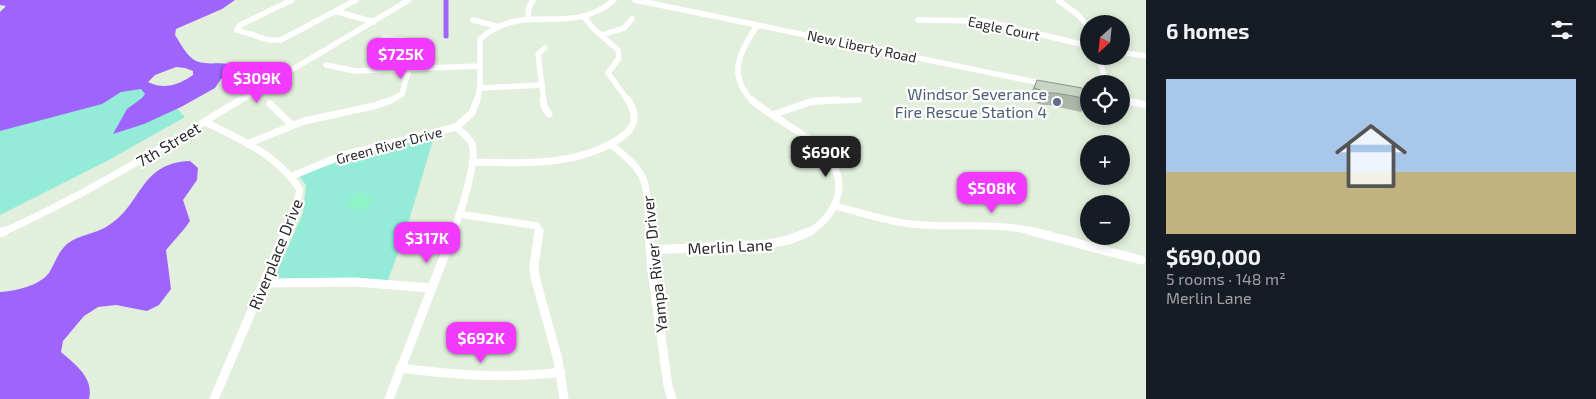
<!DOCTYPE html>
<html lang="en">
<head>
<meta charset="utf-8">
<style>
  body { margin:0; font-family:"Exo 2",sans-serif; background:#242831; color:#f1f3f6; height:100vh; display:flex; flex-direction:column; font-size:19px; white-space:nowrap }
  * { box-sizing:border-box; margin:0 }
  p { font-size:16px; color:#9ea1a6 }
  .icon { flex:none; width:28px; height:28px; fill:none; stroke:currentColor; stroke-width:2; stroke-linecap:round; stroke-linejoin:round }
  .map { position:relative; flex:1; overflow:hidden }
  .sheet { display:flex; flex-direction:column; background:#171b24; width:450px }
  .sheet>* { flex:none }
  .needle { width:32px; rotate:207deg }
  .controls { position:absolute; left:1080px; top:15px; display:grid; gap:10px }
  .controls a { display:grid; place-items:center; width:50px; height:50px; border-radius:50%; background:#171b24; box-shadow:0 2px 8px #0003; font-size:25px }
  .price { position:absolute; translate:-50% -42px; padding:0 11px; border-radius:10px; background:#f239ff; color:#fff; font-size:16px; line-height:32px; filter:drop-shadow(0 1px 2px #0008) }
  .price::after { content:''; position:absolute; left:50%; top:30px; width:15px; height:11px; margin-left:-8px; background:inherit; clip-path:polygon(0 0,100% 0,50% 100%) }
  .price.active { background:#222; color:#fff }
  ul { padding:0; list-style:none }
  li { display:grid; align-content:center; gap:10px; height:265px; padding:0 20px }
  li+li { border-top:1px solid #363941 }
  li span { display:grid; place-items:center; height:155px; border-radius:0px; color:#555 }
  li>.icon { margin-inline-start:auto }
  span .icon { width:90px; height:90px; fill:#fffc; stroke-width:1 }
  li b { font-size:21px }
  h2 { display:flex; justify-content:space-between; align-items:center; height:60px; padding:0 20px; font-size:21px }
  main { display:flex; flex:1; min-height:0 }
  .map>svg:first-child { display:block }
  .green { fill:#93ebd8 }
  .pitch { fill:#8ef3c5 }
  .water { fill:#9f64fc; fill-rule:evenodd }
  .lines { fill:none; stroke-linecap:round; stroke-linejoin:round }
  .canal { stroke:#9f64fc; stroke-width:5 }
  .minor-far2 { stroke:#fff; stroke-width:5.5 }
  .minor-far1 { stroke:#fff; stroke-width:7 }
  .minor { stroke:#fff; stroke-width:9 }
  .wall { fill:#acb6a9 }
  .building { fill:#c8d4c5; stroke:#8c948a }
  .service-dot { fill:#5c6f8a; stroke:#fff; stroke-width:2 }
  .labels { text-anchor:middle; dominant-baseline:central; stroke-width:4.5; stroke-linejoin:round; paint-order:stroke }
  .far-street-label { font-size:14px; fill:#2b2b2b; stroke:#fff }
  .service-label { font-size:16px; fill:#4e5e75; stroke:#fff; text-anchor:end }
  .street-label { font-size:16px; fill:#2b2b2b; stroke:#fff }
</style>
</head>
<body>
<main>
<div class="map">
<svg width="1146" height="399" viewBox="0 0 1146 399">
  <rect width="100%" height="100%" fill="#e2efdc"/>
  <path class="green" d="M123,80L167,98L185,117L107,161L0,215V102Z
    M434,137L404,237L388,280L278,279L277,272L303,213L306,185L299,176L362,153Z"/>
  <path class="pitch" d="M359,193L371,198V204C364,211 356,211 348,206L349,199Z"/>
  <path class="water" d="M0,0H235L222,9L176,29L175,35C181,44 188,59 199,62C214,66 223,59 238,69L221,79L215,88L181,107L144,124L113,134L127,109L142,98L145,94L141,89L121,92L102,104L0,131V12L6,6L0,5ZM176,67L185,68L193,71V75C179,85 163,90 148,82L155,75Z
    M190,161L198,168L197,180L183,200L190,221L185,228L166,250L171,289L159,305L147,311L116,305L98,307L84,316L63,341L61,352C76,365 94,378 89,399H0V292C15,291 39,286 49,273C55,263 58,252 67,244C78,235 95,234 106,227C143,206 138,163 190,161Z"/>
  <g class="lines">
    <path class="canal" d="M446,0V36"/>
    <path class="minor-far2" d="M292,0L240,25L237,30L269,40H281L356,0
      M635,0L1045,84
      M1058,0L1077,14L1089,27
      M335,11L374,22
      M584,17L593,28L618,50L619,58L608,73L629,102
      M528,18L529,7L533,0
      M473,20L496,26
      M918,20L984,21L1089,46
      M602,35L624,28L632,19
      M384,38L405,40L415,46L402,94L388,102
      M1121,52L1145,56
      M1099,56L1106,84
      M326,65L356,71L479,66
      M480,88L542,85
      M1076,90L1089,93
      M1121,100L1129,102
      M238,102L409,0
      M477,102L480,86V39C523,0 571,38 614,0
      M544,102L538,54L545,48
      M753,102C726,73 740,54 757,25
      M811,102L859,100"/>
    <path class="minor-far1" d="M543,100L544,106L549,114
      M752,100C780,126 855,151 836,201C830,216 822,224 809,232
      M1123,100L1146,105
      M270,104L292,125
      M772,115L813,101L838,100
      M205,122C239,138 280,157 300,190L294,213L286,232
      M247,144L304,121L374,106L391,100
      M610,144C652,175 646,184 649,232
      M472,162C522,163 575,167 619,139C635,128 639,117 628,100
      M292,176L343,155L456,127L472,113L477,100
      M835,206C859,212 885,221 910,224C952,229 994,221 1036,232
      M459,214L537,226L539,232
      M3,232C86,195 162,147 240,100
      M453,232C460,215 478,160 472,144C469,137 462,132 456,127"/>
    <path class="minor" d="M539,231L534,266L535,277L558,360L564,399
      M649,231L652,271L668,386L672,399
      M1031,231L1141,260
      M0,233L5,231
      M650,250L769,244L788,240L811,231
      M265,283L355,282L431,288
      M400,368C454,375 507,379 561,372
      M214,399L286,231
      M389,399L454,231"/>
  </g>
  <path class="wall" d="M1037,80L1089,100L1081,112L1049,105H1042L1028,100L1031,92Z"/>
  <path class="building" d="M1037,80L1082,88L1089,99L1056,93H1049L1034,88Z"/>
  <circle class="service-dot" cx="1057" cy="102" r="5"/>
  <g class="labels">
    <g class="far-street-label">
      <text transform="translate(1004 28) rotate(12)">Eagle Court</text>
      <text transform="translate(862 46) rotate(12)">New Liberty Road</text>
      <text transform="translate(389 145) rotate(-15)">Green River Drive</text>
    </g>
    <g class="service-label">
      <text x="1047" y="93">Windsor Severance<tspan x="1047" dy="18">Fire Rescue Station 4</tspan></text>
    </g>
    <g class="street-label">
      <text transform="translate(168 144) rotate(-31)">7th Street</text>
      <text transform="translate(730 246) rotate(-3)">Merlin Lane</text>
      <text transform="translate(275 254) rotate(-68)">Riverplace Drive</text>
      <text transform="translate(654 264) rotate(-96)">Yampa River Driver</text>
    </g>
  </g>
</svg>
<div class="controls">
<a><svg class="needle" viewBox="-14 -14 28 28"><path d="M0-13l5 13h-10z" fill="#e53935"/><path d="M0 13l5-13h-10z" fill="#9ea1a6"/></svg></a>
<a><svg class="icon" aria-label="locate" viewBox="0 0 24 24"><circle cx="12" cy="12" r="6"/><path d="M12 2v4M12 18v4M2 12h4M18 12h4"/></svg></a>
<a>+</a>
<a>−</a>
</div>
<b class="price" style="left:401px;top:80px">$725K</b>
<b class="price" style="left:257px;top:104px">$309K</b>
<b class="price active" style="left:826px;top:178px">$690K</b>
<b class="price" style="left:992px;top:214px">$508K</b>
<b class="price" style="left:427px;top:264px">$317K</b>
<b class="price" style="left:481px;top:364px">$692K</b>
</div>
<section class="sheet">
<h2>6 homes<svg class="icon" aria-label="filters" viewBox="0 0 24 24"><path d="M4 7h16M4 17h16"/><circle cx="9" cy="7" r="2"/><circle cx="15" cy="17" r="2"/></svg></h2>
<ul>
<li><span style="background:linear-gradient(#a9c7e8 60%,#c2b280 0)"><svg class="icon" aria-label="home" viewBox="0 0 24 24"><path d="M3 11l9-7 9 7M6 9v11h12V9"/></svg></span><div><b>$690,000</b><p>5 rooms · 148 m²</p><p>Merlin Lane</p></div></li>
</ul>
</section>
</main>
</body>
</html>
